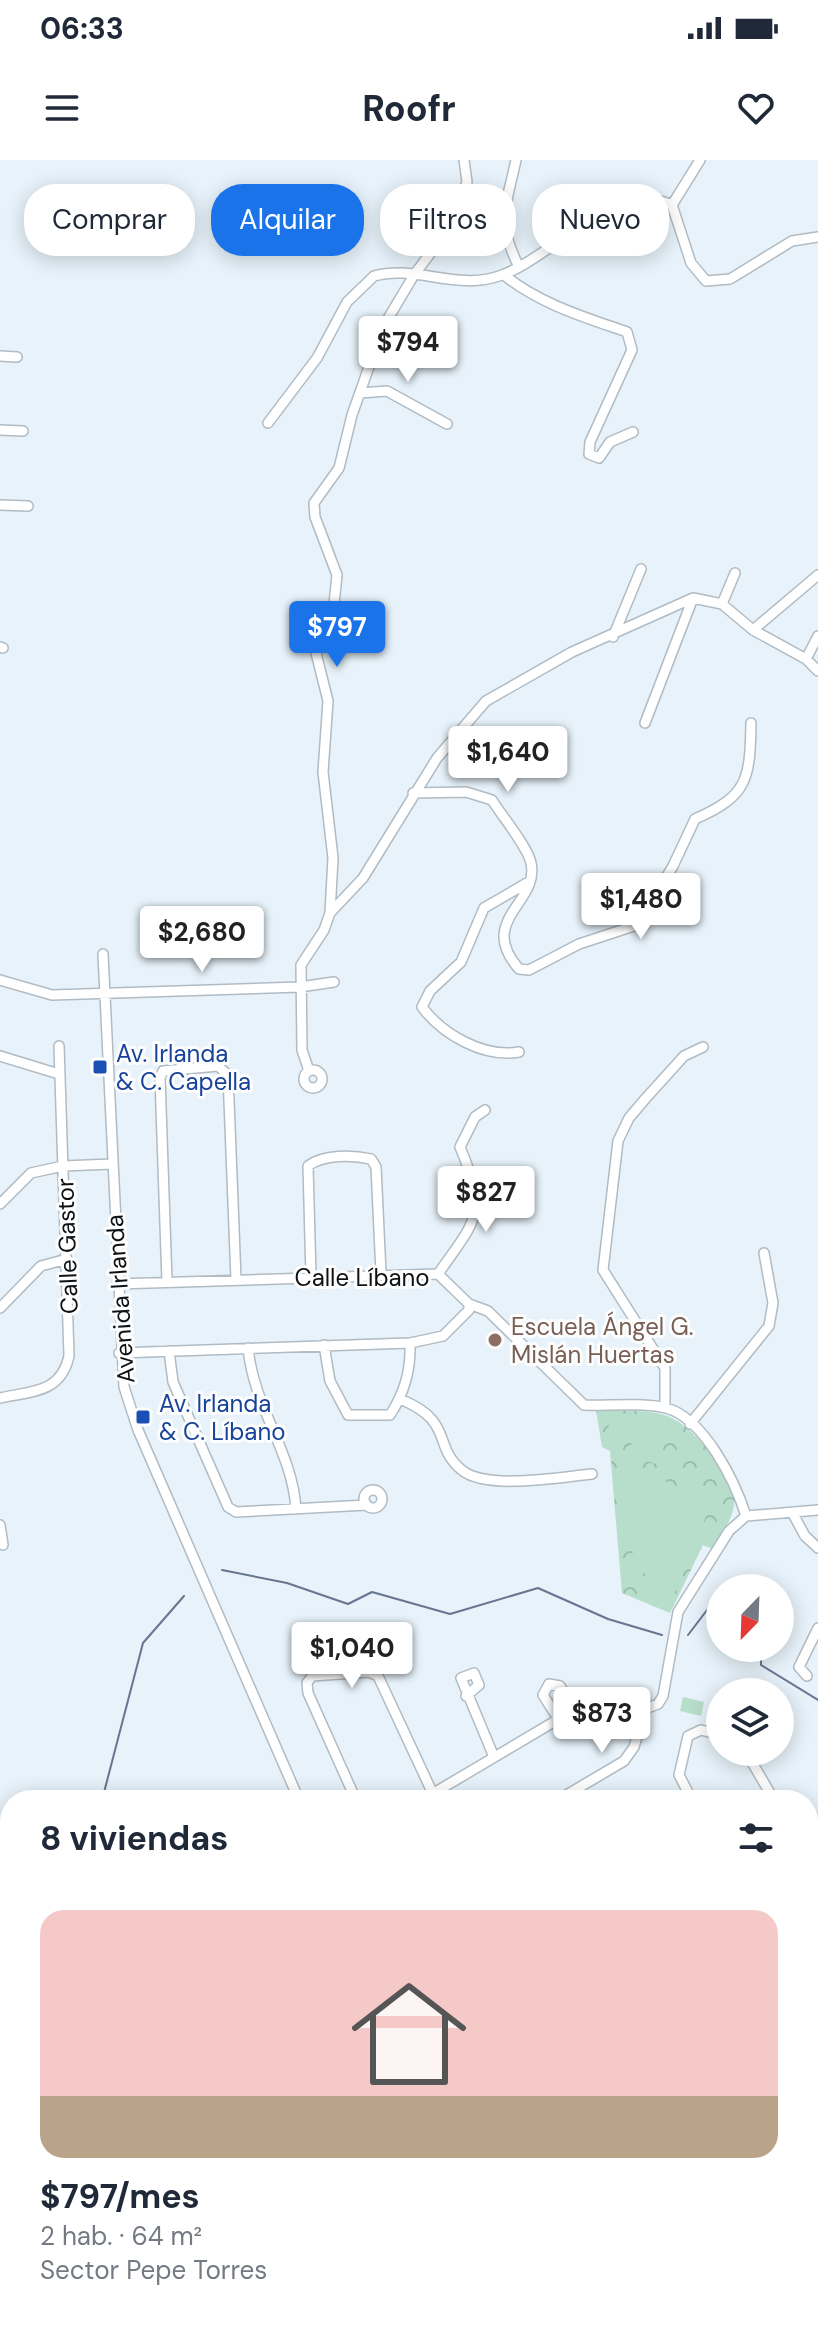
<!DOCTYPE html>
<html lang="es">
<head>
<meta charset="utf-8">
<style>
  body { margin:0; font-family:"DM Sans",sans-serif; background:#f6f6f7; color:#1f2937; height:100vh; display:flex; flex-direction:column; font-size:30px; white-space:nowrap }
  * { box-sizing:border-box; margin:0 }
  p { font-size:26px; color:#747a83 }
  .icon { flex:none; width:44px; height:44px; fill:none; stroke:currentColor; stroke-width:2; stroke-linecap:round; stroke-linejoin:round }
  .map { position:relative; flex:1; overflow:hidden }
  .sheet { position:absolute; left:0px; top:1630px; width:818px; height:536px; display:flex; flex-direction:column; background:#fff; border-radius:32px 32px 0 0; box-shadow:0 4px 20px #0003 }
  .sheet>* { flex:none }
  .top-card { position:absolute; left:24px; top:24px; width:770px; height:72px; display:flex; gap:16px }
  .needle { width:52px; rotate:203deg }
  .fabs { position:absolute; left:706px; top:1414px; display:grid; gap:16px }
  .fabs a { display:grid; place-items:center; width:88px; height:88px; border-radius:50%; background:#fff; box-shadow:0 4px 20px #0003; font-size:40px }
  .price { position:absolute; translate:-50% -68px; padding:0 18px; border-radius:8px; background:#fff; color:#222; font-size:26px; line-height:52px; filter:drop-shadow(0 2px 4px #0008) }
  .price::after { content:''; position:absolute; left:50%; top:48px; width:24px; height:18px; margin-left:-12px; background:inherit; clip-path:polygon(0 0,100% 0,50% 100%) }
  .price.selected { background:#1a73e8; color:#fff }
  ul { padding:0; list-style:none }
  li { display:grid; align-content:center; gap:16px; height:424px; padding:0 40px }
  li+li { border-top:2px solid #e0e1e3 }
  li span { display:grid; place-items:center; height:248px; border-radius:24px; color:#555 }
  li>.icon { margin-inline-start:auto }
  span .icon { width:144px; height:144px; fill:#fffc; stroke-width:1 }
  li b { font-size:34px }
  h2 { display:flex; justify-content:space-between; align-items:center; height:96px; padding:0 40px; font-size:34px }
  .pill { padding:0 28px; border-radius:32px; background:#fff; box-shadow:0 4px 20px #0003; font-size:28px; line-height:72px }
  .pill.selected { background:#1a73e8; color:#fff }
  .status { display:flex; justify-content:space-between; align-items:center; height:56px; padding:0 40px; background:#fff; direction:ltr }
  .status svg { height:22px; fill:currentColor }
  header { display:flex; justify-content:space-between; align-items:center; height:104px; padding:0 40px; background:#fff; font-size:36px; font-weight:700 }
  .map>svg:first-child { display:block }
  .forest { fill:url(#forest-firs) }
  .park { fill:url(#park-crowns) }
  .garden { fill:#b7deca }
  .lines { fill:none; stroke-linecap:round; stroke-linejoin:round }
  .stream { stroke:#667590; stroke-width:2 }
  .river { stroke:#8ba0c5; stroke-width:14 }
  .street-casing { stroke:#b1bbc3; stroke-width:12 }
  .secondary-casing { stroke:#b1bbc3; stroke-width:17 }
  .street { stroke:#fff; stroke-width:9 }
  .secondary { stroke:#fff; stroke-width:14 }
  .transit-dot { fill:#1a4fb4; stroke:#fdfdfd; stroke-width:3 }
  .education-dot { fill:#8d6e63; stroke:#fdfdfd; stroke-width:3 }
  .labels { text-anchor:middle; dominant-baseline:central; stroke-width:6; stroke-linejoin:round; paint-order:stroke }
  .transit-label { font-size:24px; fill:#164399; stroke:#fdfdfd; text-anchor:start }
  .street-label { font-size:24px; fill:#0e1114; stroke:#fdfdfd }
  .education-label { font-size:24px; fill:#785e54; stroke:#fdfdfd; text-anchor:start }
</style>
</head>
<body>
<div class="status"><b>06:33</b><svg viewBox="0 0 49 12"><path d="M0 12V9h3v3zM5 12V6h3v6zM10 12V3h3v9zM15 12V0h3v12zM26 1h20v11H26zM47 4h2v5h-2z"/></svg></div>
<header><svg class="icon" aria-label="menu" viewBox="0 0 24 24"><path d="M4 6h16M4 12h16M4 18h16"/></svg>Roofr<svg class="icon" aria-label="heart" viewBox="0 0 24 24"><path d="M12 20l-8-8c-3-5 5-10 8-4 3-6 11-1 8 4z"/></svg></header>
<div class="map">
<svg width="818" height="2166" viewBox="0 0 818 2166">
  <defs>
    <pattern id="forest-firs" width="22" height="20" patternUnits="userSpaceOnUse" patternTransform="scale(2)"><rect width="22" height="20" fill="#b7deca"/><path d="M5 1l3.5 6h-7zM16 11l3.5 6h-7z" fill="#9cbdad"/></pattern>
    <pattern id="park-crowns" width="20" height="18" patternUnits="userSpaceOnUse" patternTransform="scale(2)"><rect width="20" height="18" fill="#b7deca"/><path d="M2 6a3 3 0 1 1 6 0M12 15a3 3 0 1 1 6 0" fill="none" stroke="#9cbdad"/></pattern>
  </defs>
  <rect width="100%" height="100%" fill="#e7f2fa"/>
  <path class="forest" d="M522,2156H626L629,2166H522Z"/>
  <path class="park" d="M596,1250C618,1251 643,1249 664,1255C690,1262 731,1310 734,1338C736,1356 721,1374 713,1389L703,1385L670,1453L622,1433L610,1291L602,1287Z"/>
  <path class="garden" d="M614,1253L632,1261L620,1290L602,1283Z
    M643,1255L671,1266L655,1304L628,1293Z
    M625,1303L712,1342L670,1443C633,1407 606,1356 625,1303Z
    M683,1537L704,1542L701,1556L680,1551Z"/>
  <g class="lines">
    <path class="stream" d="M222,1410L287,1423L348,1444L372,1432L450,1454L538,1428L608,1459L662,1475
      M688,1475L720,1433
      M761,1488V1505L818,1540
      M102,1640L143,1483L184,1436"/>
    <path class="river" d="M0,1723L10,1724
      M595,2156L598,2166"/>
    <g class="street-casing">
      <path id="street" d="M516,0C506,47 496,60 518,105
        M672,45L691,103L706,121L730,119L792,81L818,77
        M672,45L700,0
        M504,115C540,144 584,157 627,172L632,190L590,282L589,294L599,298L610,282L633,272
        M0,196L17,197
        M360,233L387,231L447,264
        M268,263L317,198L347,142L374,116C416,104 457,132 502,115C552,97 616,20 672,45
        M0,270L23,271
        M0,345L28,346
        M722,444L735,413
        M753,470L818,415
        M613,477L641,409
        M0,487L3,488
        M806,499L818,476
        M645,563L693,438
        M413,633L466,632L492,640C501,655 528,687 531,703C540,743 476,760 519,809L529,810L579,784L637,765L673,706L695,659C748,636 750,619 751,563
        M330,753L363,718L437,598L486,541L572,492L693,438L722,444L753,470L806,499L818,511
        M103,794L124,1227L138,1270L299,1640
        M0,820L52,835L300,827L334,822
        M519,892C484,898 443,875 422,847L430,831L461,802L484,748L527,723
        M0,896L59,914
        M304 919a9 9 0 1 1 18 0a9 9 0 1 1-18 0Z
        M309,911L302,890L301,805L324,770L330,753L333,698L323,612L328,541L315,489L334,444L337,415L315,357L314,343L339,308L352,255L383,167L414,115L441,79L463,33L467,22L464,0
        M0,1044L31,1013L63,1006L112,1004
        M438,1114C477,1058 488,1055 460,987L475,957L485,950
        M311,1116L308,1006C323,994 353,995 371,999L376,1007L381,1113
        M167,1122L160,918L163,911L218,906L228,915L236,1119
        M117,1124L438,1114L469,1144V1150L443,1176L410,1183L119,1193
        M469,1144L488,1151L584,1245C609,1246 641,1242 666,1248C704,1258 735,1321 746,1356
        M0,1148L41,1106L67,1099
        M324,1185L330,1221L348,1255H390C405,1232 411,1210 410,1183
        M248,1188C254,1249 292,1290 296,1349
        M169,1191L173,1222L228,1347L236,1352L367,1345
        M0,1238C32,1231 61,1233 69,1196L59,886
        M400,1239C456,1262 431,1286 463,1311C488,1330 561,1317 592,1314
        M665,1248V1208L603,1110L618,981L629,958L646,938L684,896L703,887
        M690,1264L769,1166L773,1143L764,1093
        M364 1339a9 9 0 1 1 18 0a9 9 0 1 1-18 0Z
        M793,1354L805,1376L818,1388
        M746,1356L818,1350
        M0,1365L3,1385
        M807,1516L799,1507L818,1468
        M466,1536L479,1525L474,1513L461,1518L494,1597
        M645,1549L658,1544L663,1536L678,1452L729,1371L746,1356
        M559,1560L543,1535L549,1524L560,1526L574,1550
        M746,1592L774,1640
        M356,1640L308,1533L307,1523L312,1516L369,1512L378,1516L433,1634
        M422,1640L574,1550L599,1539L645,1549
        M558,1640L624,1601L634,1587L645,1549
        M692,1640L679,1615L688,1576L701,1570L720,1575
        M808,1696L818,1713
        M0,1863L4,1845
        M808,1863L818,1891
        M0,1943L10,1945
        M808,2025L818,2021
        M0,2027L10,2029
        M0,2112L10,2114
        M208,2156L213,2166
        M391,2156L409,2166
        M52,2166L54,2156
        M125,2166L127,2156
        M335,2166L341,2156"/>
    </g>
    <g class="secondary-casing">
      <path id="secondary" d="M808,1897L818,1891
        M510,2166L513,2156"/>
    </g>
    <use href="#street" class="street"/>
    <use href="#secondary" class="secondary"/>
  </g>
  <g class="transit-dot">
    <rect x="92" y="899" width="16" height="16" rx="4"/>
    <rect x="135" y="1249" width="16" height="16" rx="4"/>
  </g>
  <circle class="education-dot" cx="495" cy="1180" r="8"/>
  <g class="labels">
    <g class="transit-label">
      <text x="116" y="893">Av. Irlanda<tspan x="116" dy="28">&amp; C. Capella</tspan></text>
      <text x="159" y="1243">Av. Irlanda<tspan x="159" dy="28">&amp; C. Líbano</tspan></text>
    </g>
    <g class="street-label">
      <text transform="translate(67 1086) rotate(-92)">Calle Gastor</text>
      <text x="362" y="1117">Calle Líbano</text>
      <text transform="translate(120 1139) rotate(-94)">Avenida Irlanda</text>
    </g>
    <g class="education-label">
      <text x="511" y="1166">Escuela Ángel G.<tspan x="511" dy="28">Mislán Huertas</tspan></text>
    </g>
  </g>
</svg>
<div class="fabs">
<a><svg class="needle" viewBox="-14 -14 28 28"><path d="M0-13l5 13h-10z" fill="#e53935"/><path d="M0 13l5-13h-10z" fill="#747a83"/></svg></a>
<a><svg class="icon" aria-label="layers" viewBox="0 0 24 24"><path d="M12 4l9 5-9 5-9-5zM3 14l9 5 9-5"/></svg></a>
</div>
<b class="price" style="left:408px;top:224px">$794</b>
<b class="price selected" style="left:337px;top:509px">$797</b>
<b class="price" style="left:508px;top:634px">$1,640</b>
<b class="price" style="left:641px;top:781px">$1,480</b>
<b class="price" style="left:202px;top:814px">$2,680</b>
<b class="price" style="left:486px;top:1074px">$827</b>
<b class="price" style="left:352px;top:1530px">$1,040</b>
<b class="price" style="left:602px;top:1595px">$873</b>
<div class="top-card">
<a class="pill">Comprar</a>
<a class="pill selected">Alquilar</a>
<a class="pill">Filtros</a>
<a class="pill">Nuevo</a>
</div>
<section class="sheet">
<h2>8 viviendas<svg class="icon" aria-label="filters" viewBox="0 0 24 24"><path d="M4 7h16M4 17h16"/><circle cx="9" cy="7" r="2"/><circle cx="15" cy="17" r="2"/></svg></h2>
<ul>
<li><span style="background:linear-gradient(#f6c9c9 75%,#b9a48a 0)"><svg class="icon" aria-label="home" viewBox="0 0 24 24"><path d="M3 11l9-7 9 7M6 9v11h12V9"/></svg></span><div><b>$797/mes</b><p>2 hab. · 64 m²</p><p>Sector Pepe Torres</p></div></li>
</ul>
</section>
</div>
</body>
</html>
